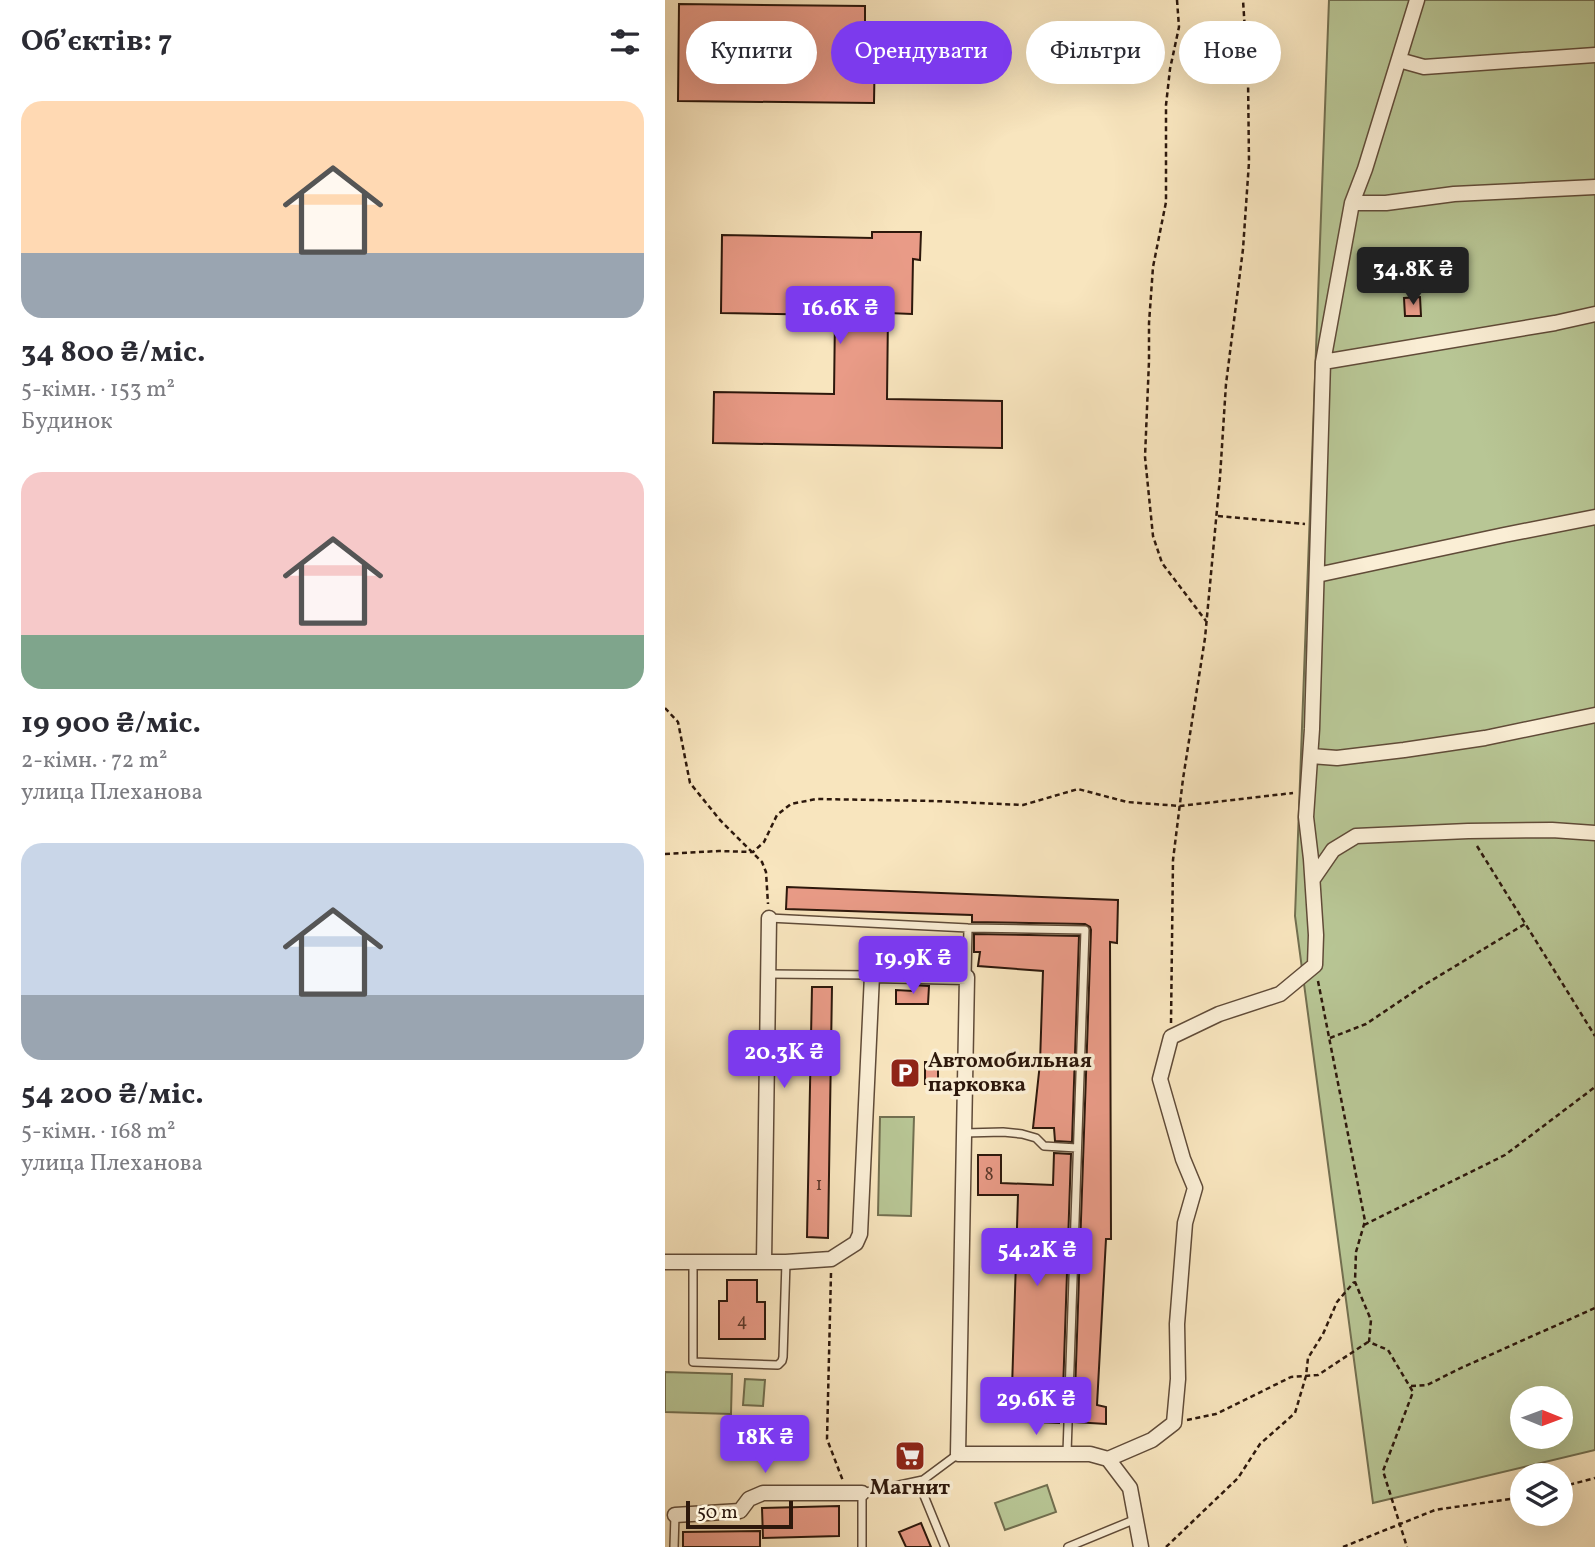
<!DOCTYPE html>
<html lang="uk">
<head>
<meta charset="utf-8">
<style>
  body { margin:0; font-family:Vollkorn,serif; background:#f7f7f7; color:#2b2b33; height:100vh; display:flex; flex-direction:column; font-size:26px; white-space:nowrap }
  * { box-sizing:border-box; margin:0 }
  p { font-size:23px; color:#7c7c81 }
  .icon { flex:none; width:38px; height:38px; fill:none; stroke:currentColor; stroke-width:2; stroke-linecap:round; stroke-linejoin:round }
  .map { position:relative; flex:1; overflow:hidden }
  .drawer { display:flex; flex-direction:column; background:#fff; width:665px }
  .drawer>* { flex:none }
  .top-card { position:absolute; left:21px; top:21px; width:665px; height:63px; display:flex; gap:14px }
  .needle { width:46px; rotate:91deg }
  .buttons { position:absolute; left:845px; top:1386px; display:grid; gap:14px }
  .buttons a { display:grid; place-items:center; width:63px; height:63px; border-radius:50%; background:#fff; box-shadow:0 7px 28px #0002; font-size:35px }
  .scale { position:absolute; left:21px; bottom:18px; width:107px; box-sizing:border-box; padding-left:7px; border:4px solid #2d180c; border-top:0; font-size:19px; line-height:24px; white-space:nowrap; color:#2d180c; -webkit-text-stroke:5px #faeed5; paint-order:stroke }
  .price { position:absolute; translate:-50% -60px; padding:0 16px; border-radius:7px; background:#7c3aed; color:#fff; font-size:23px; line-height:46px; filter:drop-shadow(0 2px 4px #0008) }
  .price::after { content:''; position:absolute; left:50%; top:42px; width:21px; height:16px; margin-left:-10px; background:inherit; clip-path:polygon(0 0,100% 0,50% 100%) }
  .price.selected { background:#222; color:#fff }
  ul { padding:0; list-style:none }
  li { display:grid; align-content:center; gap:14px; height:371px; padding:0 21px }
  li span { display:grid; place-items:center; height:217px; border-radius:21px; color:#555 }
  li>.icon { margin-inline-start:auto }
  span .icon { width:126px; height:126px; fill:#fffc; stroke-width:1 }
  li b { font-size:30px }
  h2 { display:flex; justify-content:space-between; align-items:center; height:84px; padding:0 21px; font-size:30px }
  .chip { padding:0 24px; border-radius:32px; background:#fff; box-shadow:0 7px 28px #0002; font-size:24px; line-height:63px }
  .chip.selected { background:#7c3aed; color:#fff }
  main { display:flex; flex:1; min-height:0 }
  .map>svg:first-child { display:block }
  .green { fill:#b8c695; stroke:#726f50; stroke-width:2; fill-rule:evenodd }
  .building { fill:#e99b87; stroke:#2d180c; stroke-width:2 }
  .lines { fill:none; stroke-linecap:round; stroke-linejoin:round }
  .lane-casing { stroke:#604b38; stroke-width:10 }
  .street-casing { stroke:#604b38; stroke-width:17 }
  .path { stroke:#2d180c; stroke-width:2.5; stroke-dasharray:5 3.5; stroke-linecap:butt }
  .lane { stroke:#faeed5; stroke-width:7 }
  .street { stroke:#faeed5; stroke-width:14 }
  .labels { text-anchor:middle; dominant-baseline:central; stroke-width:7; stroke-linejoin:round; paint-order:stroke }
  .number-label { font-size:18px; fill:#5c392b }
  .poi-label { font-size:21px; font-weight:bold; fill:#2d180c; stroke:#faeed5; text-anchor:start }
</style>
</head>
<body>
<main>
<section class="drawer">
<h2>Об’єктів: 7<svg class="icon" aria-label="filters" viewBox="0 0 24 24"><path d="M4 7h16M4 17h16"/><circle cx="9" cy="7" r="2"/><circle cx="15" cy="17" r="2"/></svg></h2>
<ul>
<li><span style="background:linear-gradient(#ffd9b3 70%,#9aa5b1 0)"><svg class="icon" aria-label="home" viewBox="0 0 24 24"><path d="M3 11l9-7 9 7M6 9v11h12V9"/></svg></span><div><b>34 800 ₴/міс.</b><p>5-кімн. · 153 m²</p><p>Будинок</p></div></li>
<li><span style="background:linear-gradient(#f6c9c9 75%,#7fa58c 0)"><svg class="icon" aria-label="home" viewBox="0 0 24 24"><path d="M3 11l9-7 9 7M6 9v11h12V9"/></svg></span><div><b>19 900 ₴/міс.</b><p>2-кімн. · 72 m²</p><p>улица Плеханова</p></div></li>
<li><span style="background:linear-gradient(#c9d6e8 70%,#9aa5b1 0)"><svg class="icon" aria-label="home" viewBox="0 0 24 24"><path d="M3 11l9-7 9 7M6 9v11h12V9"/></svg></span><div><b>54 200 ₴/міс.</b><p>5-кімн. · 168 m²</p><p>улица Плеханова</p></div></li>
</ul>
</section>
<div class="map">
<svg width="930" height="1547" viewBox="0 0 930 1547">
  <rect width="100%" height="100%" fill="#f8e5be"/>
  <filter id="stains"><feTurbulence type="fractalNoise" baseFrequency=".00286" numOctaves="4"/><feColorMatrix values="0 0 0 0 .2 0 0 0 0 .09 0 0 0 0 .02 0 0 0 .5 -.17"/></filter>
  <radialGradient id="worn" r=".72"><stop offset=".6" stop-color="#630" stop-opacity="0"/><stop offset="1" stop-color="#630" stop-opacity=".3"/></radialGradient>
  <path class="green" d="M664,0H930V1450L708,1503L630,916ZM858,1398H896V1437H858Z
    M215,1117H249L246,1216L213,1215Z
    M0,1372L67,1374L66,1414L0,1412Z
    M80,1379L100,1380L98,1406L78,1405Z
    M382,1485L391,1512L340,1530L330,1503Z"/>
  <path class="building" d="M14,4L200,6V42L210,43L209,103L13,101Z
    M207,232H256L255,260L248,259L247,314L223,313L222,399L337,401V448L48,443L49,392L169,394L170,315L56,313L57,235L207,238Z
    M755,297L756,316H740L739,298Z
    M122,887L453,900L452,943L445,942L446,1239H441L432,1405L441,1407V1424L409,1422L426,930L425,927L420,924L307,922V915L121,909Z
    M309,934L414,936L407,1142L390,1141L389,1128H368L375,1063L378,971L313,966L315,952H309Z
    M248,985L264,986L263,1004H231V990L248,991Z
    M147,987H167L163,1238L142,1237Z
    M260,1062H273V1084H260Z
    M389,1153L406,1154L397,1421H394V1423L346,1421L353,1195H313V1155H336V1183L388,1185Z
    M62,1280H92V1302H100V1339H54V1301H62Z
    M174,1506V1536L98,1538L97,1508Z
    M256,1523L266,1547H241L234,1532Z
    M95,1531V1547H18V1532Z"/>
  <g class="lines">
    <g class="lane-casing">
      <path id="lane" d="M104,918L303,928L420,930L402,1453
        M103,974L206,975
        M302,976L303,928
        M299,1133L338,1132L357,1134L371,1138L379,1146L412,1148
        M28,1262V1362L113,1365L117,1361L118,1357L121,1262
        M253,1481L280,1547
        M9,1547L10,1515
        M197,1547V1493L258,1480L293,1454
        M403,1547L471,1519"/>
    </g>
    <g class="street-casing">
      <path id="street" d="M734,60L759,67L930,55
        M687,203H721L789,194L930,187
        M658,362L890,323L930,314
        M652,575L839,535L930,517
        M646,756L672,758L739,750L820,738L930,715
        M648,879L668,850L691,836L803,831L887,830L930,833
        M0,1262H121L166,1259L191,1243L195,1234L207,975L302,977L293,1454H425L443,1459
        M99,1262L104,918
        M443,1459L487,1440L509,1423L513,1379L512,1324L520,1223L530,1188L518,1159L495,1079L506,1037L554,1014L615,994L650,965L651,935L646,859L641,817L647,729L658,362L687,203L700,169L752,0
        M443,1459L465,1488L476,1547
        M10,1515L75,1511L84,1499L98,1493H197"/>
    </g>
    <path class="path" d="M512,0L514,27L505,69L501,105V202L488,267L484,323V361L480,457L488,536L497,563L541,621
      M553,516L640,524
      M0,708L13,722L25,783L55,820L97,862L101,872L103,904
      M812,846L930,1036
      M0,854L54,851L88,852L99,842L112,815L126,804L151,799L269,801L358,805L413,789L462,802L515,806L628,793
      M653,981L700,1221L691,1252L690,1282L706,1320L704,1342L723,1350L748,1392L718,1471L742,1547
      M506,1023L508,860L518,779L540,638L555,477L561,384L578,249L584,162L583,77L578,0
      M665,1038L701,1024L759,985L860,924
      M699,1225L840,1155L930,1087
      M166,1273L162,1439L178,1481
      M746,1386L762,1385L796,1368L930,1308
      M522,1420L551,1414L626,1377L653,1375L703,1342
      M896,1487L930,1478
      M501,1547L573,1478L595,1444L630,1413L641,1376L643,1358L658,1334L672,1302L689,1282
      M678,1547L770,1510L858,1497"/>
    <use href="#lane" class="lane"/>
    <use href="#street" class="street"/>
  </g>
  <defs>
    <g id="parking-square" transform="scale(1.575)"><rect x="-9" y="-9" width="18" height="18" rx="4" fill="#8f2418" stroke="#faeed5"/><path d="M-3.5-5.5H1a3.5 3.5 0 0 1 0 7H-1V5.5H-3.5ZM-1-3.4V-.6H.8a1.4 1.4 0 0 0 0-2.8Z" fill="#fff"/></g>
    <g id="supermarket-square" transform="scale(1.575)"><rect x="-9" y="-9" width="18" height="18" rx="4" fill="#8f2418" stroke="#faeed5"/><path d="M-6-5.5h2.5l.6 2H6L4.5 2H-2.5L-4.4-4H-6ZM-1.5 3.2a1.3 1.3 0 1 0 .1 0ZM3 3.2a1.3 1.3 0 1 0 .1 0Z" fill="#fff"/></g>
  </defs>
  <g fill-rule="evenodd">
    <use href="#parking-square" x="240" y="1073"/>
    <use href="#supermarket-square" x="245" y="1456"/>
  </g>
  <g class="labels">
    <g class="number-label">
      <text x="324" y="1175">8</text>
      <text x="154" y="1185">1</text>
      <text x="77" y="1321">4</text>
    </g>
    <g class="poi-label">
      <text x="263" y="1061">Автомобильная<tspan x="263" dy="24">парковка</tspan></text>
      <text x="245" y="1488" text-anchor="middle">Магнит</text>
    </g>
  </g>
  <rect width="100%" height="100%" filter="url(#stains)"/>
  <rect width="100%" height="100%" fill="url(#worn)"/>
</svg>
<div class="buttons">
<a><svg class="needle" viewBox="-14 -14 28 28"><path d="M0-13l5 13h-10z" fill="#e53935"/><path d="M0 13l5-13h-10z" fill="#7c7c81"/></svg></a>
<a><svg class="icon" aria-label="layers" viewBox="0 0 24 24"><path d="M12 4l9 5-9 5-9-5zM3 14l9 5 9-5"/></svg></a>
</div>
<div class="scale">50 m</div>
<b class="price selected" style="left:748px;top:307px">34.8K ₴</b>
<b class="price" style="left:175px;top:346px">16.6K ₴</b>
<b class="price" style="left:248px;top:996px">19.9K ₴</b>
<b class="price" style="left:119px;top:1090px">20.3K ₴</b>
<b class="price" style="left:372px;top:1288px">54.2K ₴</b>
<b class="price" style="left:371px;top:1437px">29.6K ₴</b>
<b class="price" style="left:100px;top:1475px">18K ₴</b>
<div class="top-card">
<a class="chip">Купити</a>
<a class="chip selected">Орендувати</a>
<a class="chip">Фільтри</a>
<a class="chip">Нове</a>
</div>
</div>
</main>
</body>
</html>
